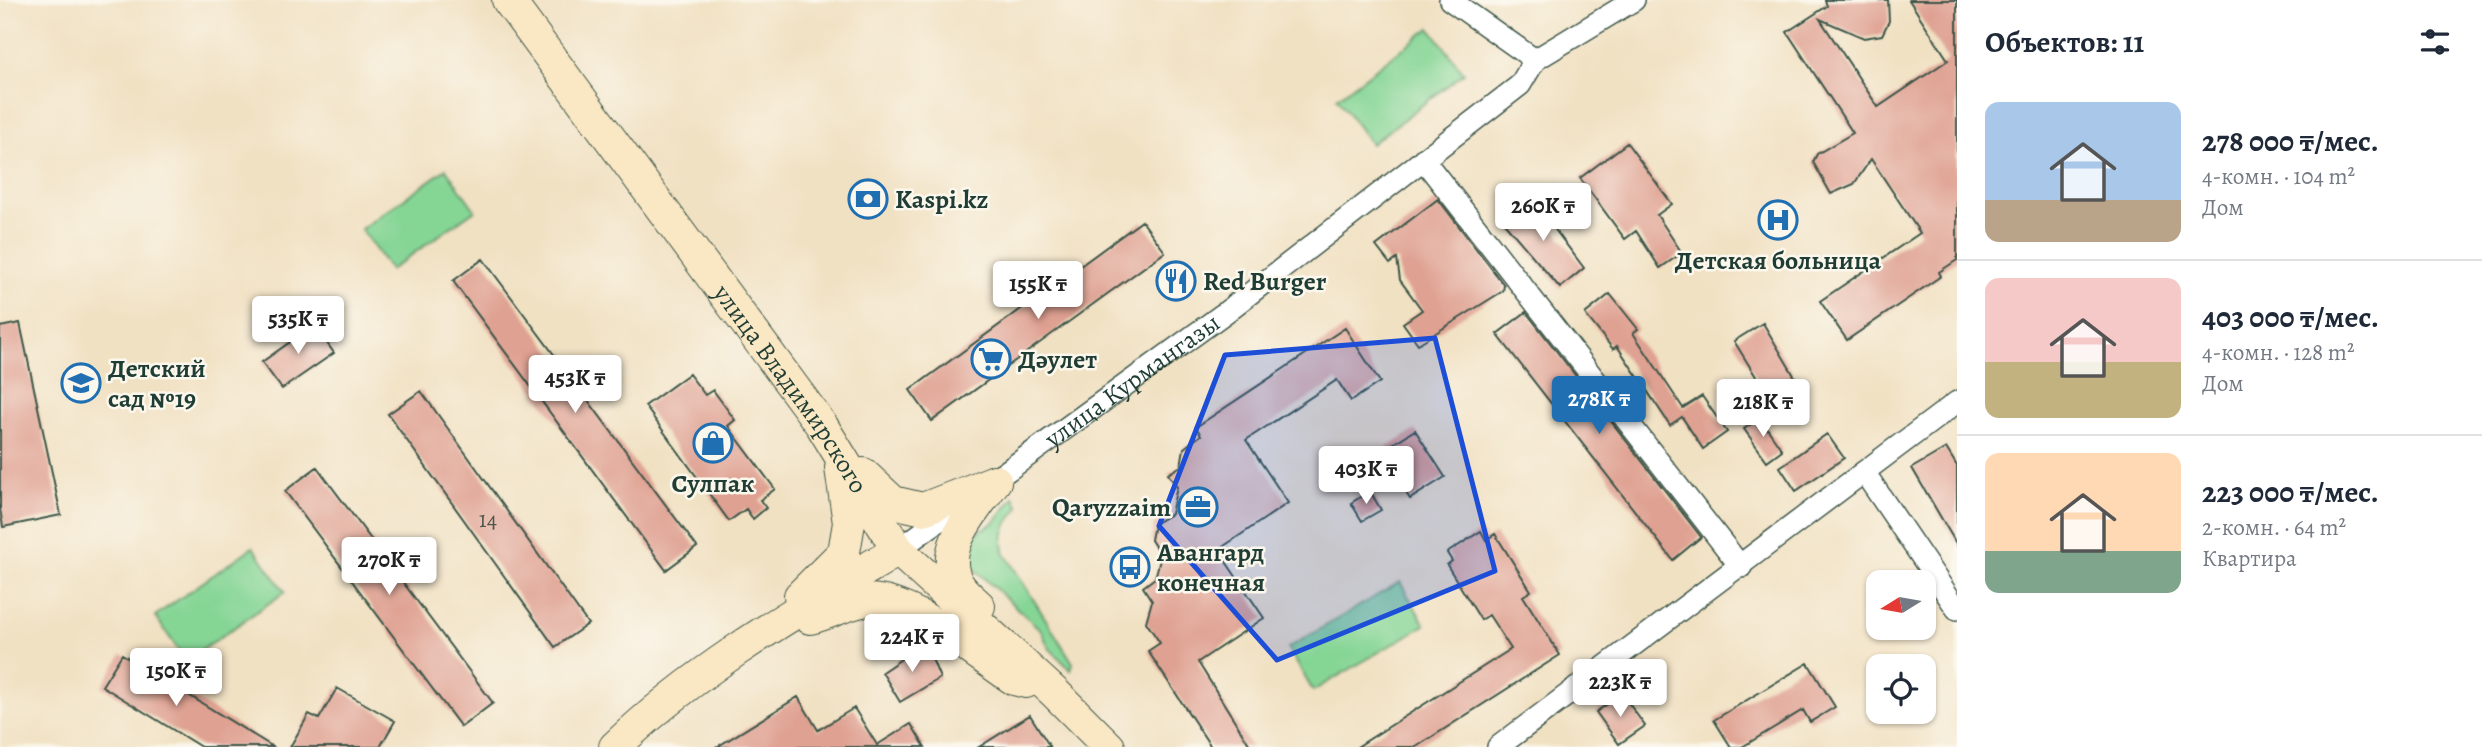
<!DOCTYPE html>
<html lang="ru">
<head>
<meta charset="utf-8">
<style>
  body { margin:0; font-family:Alegreya,serif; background:#f2f2f3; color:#1f2937; height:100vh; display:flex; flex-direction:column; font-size:26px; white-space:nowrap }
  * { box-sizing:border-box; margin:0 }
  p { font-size:23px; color:#747a83 }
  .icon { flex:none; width:38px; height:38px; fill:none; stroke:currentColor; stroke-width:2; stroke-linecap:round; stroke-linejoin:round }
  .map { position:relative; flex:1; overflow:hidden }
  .sheet { display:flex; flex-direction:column; background:#fff; width:525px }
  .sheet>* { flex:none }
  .needle { width:46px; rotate:259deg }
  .controls { position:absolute; left:1866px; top:570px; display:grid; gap:14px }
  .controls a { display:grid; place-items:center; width:70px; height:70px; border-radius:14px; background:#fff; box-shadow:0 2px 5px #0004; font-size:35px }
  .price { position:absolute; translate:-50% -60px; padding:0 16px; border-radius:7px; background:#fff; color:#222; font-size:23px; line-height:46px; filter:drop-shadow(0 2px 4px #0008) }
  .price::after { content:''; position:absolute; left:50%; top:42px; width:21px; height:16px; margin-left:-10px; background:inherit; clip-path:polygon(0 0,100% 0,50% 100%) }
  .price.selected { background:#1f6fb2; color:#fff }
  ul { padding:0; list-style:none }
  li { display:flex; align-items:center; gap:21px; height:175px; padding:0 28px }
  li+li { border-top:2px solid #e0e1e3 }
  li span { display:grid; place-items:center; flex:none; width:196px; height:140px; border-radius:14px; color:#555 }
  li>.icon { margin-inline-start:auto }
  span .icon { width:84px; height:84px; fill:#fffc; stroke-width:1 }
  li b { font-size:30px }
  h2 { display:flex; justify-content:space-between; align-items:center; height:84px; padding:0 28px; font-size:30px }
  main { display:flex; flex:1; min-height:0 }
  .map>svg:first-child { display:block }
  .green { fill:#85d595; stroke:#528964; stroke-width:2 }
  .building { fill:#dfa192 }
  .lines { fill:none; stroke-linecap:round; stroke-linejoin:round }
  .street-casing { stroke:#3e5649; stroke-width:24 }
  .secondary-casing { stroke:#3e5649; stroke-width:34 }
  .street { stroke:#fff; stroke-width:21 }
  .secondary { stroke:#fae7c3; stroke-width:32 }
  .marked { fill:#1d4ed8; fill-opacity:0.2; stroke:#1d4ed8; stroke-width:5; stroke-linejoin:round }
  .labels { text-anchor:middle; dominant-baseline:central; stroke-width:5; stroke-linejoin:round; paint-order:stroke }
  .number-label { font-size:23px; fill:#4f564c }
  .poi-label { font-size:26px; font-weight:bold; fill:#1f3d34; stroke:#fbf7ec; text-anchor:start }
  .street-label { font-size:26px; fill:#1f3d34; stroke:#fbf7ec }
</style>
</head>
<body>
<main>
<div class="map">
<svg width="1957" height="747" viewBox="0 0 1957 747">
  <rect width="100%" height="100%" fill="#fbf7ec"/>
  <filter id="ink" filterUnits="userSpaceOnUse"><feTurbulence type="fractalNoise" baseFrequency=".0143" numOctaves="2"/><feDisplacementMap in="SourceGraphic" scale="14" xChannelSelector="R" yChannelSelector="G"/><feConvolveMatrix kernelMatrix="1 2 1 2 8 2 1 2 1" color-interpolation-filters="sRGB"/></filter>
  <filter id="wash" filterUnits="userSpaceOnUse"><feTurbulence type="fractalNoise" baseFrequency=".00686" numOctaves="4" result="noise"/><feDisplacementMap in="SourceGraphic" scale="28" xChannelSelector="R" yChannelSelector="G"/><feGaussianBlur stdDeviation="1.57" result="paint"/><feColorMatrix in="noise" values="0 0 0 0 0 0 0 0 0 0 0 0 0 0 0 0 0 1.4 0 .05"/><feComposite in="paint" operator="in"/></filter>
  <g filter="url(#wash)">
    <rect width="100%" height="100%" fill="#f1e1c3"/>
    <path class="green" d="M1430,28L1464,73L1371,144L1337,98Z
      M446,169L475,210L390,270L361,229Z
      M1014,497L1019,507C1007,522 999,535 1005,554L1073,663L1071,670L1049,648L1041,630L966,562L972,535L994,523Z
      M253,547L285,592L186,661L155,616Z
      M1400,582L1425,625L1313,691L1288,648Z"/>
    <g id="blocks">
      <path class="building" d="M1825,0H1888L1889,21L1882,35L1864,38L1820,19L1878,107L1948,60L1909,0H1957V260L1939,272L1941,276L1847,340L1820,301L1920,233L1871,159L1854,184L1831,194L1813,162L1817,154L1853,133L1787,32L1827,6Z
        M1627,143L1672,204L1657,215L1682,253L1660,268L1636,231L1625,239L1580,178Z
        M1438,199L1504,285L1503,291L1418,344L1403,323L1422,310L1400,280L1397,259L1390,264L1376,246Z
        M1514,203L1526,208L1538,207L1584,268L1560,288L1506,225L1503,211Z
        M1142,221L1165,252L932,421L910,390Z
        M483,259L697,547L666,570L453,281Z
        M1610,294L1638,329L1633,333L1683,408L1702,396L1727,432L1703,449L1682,417L1670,425L1617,346L1613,349L1585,314Z
        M1526,312L1701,537L1673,560L1497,334Z
        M20,323L61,515L3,527L0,509V327Z
        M1763,323L1799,384L1771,401L1734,341Z
        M314,325L334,353L282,389L262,362L290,342L288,326L302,334Z
        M1345,328L1380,382L1351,401L1337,380L1246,440L1288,503L1218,550L1264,618L1198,662L1251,747H1211L1148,651L1160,643L1146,622L1152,601L1143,587L1155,578L1161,556L1151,540L1154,524L1171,514L1177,487L1168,474L1181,466L1184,448L1201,435L1196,427Z
        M689,374L705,395L713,390L735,420L728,426L775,489L760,500L766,508L753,519L746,509L729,521L645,406Z
        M421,391L588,624L555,647L388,414Z
        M1760,418L1782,450L1767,461L1744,429Z
        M1415,430L1445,477L1410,499L1380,452Z
        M1827,434L1844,458L1796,491L1780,467Z
        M1946,448L1957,466V545L1912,468Z
        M317,467L493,703L461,727L285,491Z
        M1370,491L1381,510L1362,521L1351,503Z
        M1481,531L1486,540L1495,534L1531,591L1523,596L1560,655L1416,747H1357L1511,649L1489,615L1481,620L1447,565L1452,561L1447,553Z
        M916,649H924L930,654L940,678L900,702L882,672Z
        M122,654L273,747H201L102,686Z
        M1808,663L1835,707L1810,722L1803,710L1742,747H1731L1714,720Z
        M337,688L395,721L380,747H290L309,714L319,719Z
        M1622,694L1645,726L1619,744L1596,712Z
        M798,697L818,730L854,708L877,745L911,724L925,747H717Z
        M1030,715L1050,747H979Z"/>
    </g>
  </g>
  <g filter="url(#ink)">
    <use href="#blocks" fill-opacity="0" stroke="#3e5649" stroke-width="2"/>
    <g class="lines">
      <g class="street-casing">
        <g id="street">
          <path d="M1450,0L1535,60"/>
          <path d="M1423,159L1741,567"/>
          <path d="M1864,472L1957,609"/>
          <path id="s1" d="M898,550L1226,312L1520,85L1535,60L1634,0"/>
          <path d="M1498,747L1957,402"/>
        </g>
      </g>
      <g class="secondary-casing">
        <g id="secondary">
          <path id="s2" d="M508,0L822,426L898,550L1054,692L1109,747"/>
          <path d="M863,474L893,502L923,509L995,481"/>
          <path d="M800,596L844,552L849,523L841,468"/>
          <path d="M979,606C973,600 965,594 960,587C934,552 976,509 995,481"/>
          <path d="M810,618C827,614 844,605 862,601C903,592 979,656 1014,679L1026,682"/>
          <path d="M615,747C698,667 800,609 898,550"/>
        </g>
      </g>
      <use href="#street" class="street"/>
      <use href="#secondary" class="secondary"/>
    </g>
  </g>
  <path class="marked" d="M1435,338L1495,571L1277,660L1159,526L1225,355Z"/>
  <defs>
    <g id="bank-ring" transform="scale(2.0125)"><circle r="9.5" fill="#fbf7ec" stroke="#1f6fb2" stroke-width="1.5"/><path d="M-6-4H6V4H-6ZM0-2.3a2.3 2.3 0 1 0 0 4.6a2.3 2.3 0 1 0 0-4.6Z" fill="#1f6fb2"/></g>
    <g id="hospital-ring" transform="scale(2.0125)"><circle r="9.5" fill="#fbf7ec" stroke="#1f6fb2" stroke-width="1.5"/><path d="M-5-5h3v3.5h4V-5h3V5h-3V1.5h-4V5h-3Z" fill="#1f6fb2"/></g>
    <g id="restaurant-ring" transform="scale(2.0125)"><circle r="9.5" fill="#fbf7ec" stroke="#1f6fb2" stroke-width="1.5"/><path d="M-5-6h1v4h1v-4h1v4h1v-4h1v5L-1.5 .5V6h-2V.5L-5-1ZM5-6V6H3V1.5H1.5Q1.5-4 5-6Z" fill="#1f6fb2"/></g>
    <g id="supermarket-ring" transform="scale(2.0125)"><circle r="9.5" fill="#fbf7ec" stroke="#1f6fb2" stroke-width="1.5"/><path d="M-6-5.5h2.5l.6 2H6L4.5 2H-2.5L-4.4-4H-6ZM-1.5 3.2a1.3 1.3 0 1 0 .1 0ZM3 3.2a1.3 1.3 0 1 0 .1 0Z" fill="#1f6fb2"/></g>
    <g id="school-ring" transform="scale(2.0125)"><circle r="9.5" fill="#fbf7ec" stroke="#1f6fb2" stroke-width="1.5"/><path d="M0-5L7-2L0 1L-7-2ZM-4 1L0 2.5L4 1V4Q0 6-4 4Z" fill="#1f6fb2"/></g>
    <g id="shop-ring" transform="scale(2.0125)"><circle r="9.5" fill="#fbf7ec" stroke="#1f6fb2" stroke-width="1.5"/><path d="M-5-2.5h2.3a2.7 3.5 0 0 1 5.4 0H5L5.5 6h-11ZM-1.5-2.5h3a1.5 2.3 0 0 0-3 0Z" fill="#1f6fb2"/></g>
    <g id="office-ring" transform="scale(2.0125)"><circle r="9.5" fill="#fbf7ec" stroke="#1f6fb2" stroke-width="1.5"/><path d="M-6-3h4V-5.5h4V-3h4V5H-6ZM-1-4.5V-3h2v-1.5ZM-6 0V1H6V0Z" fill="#1f6fb2"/></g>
    <g id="bus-ring" transform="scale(2.0125)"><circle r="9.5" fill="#fbf7ec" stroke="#1f6fb2" stroke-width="1.5"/><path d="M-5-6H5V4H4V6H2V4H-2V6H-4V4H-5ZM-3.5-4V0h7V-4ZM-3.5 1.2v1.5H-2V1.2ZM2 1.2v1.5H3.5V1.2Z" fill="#1f6fb2"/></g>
  </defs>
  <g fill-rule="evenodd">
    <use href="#bank-ring" x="868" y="199"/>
    <use href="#hospital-ring" x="1778" y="220"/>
    <use href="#restaurant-ring" x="1176" y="281"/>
    <use href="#supermarket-ring" x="991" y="359"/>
    <use href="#school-ring" x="81" y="383"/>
    <use href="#shop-ring" x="713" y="443"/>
    <use href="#office-ring" x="1198" y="507"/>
    <use href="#bus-ring" x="1130" y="567"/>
  </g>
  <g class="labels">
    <g class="number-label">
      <text x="488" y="519">14</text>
    </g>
    <g class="poi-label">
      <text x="895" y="199">Kaspi.kz</text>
      <text x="1778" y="260" text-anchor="middle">Детская больница</text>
      <text x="1203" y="281">Red Burger</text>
      <text x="1018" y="359">Дәулет</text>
      <text x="108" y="368">Детский<tspan x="108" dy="30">сад №19</tspan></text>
      <text x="713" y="483" text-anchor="middle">Сулпак</text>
      <text x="1171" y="507" text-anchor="end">Qaryzzaim</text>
      <text x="1157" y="552">Авангард<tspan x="1157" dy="30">конечная</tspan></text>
    </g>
    <g class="street-label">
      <text stroke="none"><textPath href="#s1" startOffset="289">улица Курмангазы</textPath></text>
      <text stroke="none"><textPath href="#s2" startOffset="481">улица Владимирского</textPath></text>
    </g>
  </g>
</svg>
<div class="controls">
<a><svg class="needle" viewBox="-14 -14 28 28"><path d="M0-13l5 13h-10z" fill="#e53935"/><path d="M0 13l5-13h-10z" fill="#747a83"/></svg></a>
<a><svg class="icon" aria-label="locate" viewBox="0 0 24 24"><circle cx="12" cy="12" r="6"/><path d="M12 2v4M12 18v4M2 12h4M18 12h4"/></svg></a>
</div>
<b class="price" style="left:1543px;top:243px">260K ₸</b>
<b class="price" style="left:1038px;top:321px">155K ₸</b>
<b class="price" style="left:298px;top:356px">535K ₸</b>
<b class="price" style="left:575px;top:415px">453K ₸</b>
<b class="price selected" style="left:1599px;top:436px">278K ₸</b>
<b class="price" style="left:1763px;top:439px">218K ₸</b>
<b class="price" style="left:1366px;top:506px">403K ₸</b>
<b class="price" style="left:389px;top:597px">270K ₸</b>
<b class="price" style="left:912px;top:674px">224K ₸</b>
<b class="price" style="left:176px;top:708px">150K ₸</b>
<b class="price" style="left:1620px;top:719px">223K ₸</b>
</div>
<section class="sheet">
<h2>Объектов: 11<svg class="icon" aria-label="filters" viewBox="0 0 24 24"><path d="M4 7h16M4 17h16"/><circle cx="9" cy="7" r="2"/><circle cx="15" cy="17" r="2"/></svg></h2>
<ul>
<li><span style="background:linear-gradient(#a9c7e8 70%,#b9a48a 0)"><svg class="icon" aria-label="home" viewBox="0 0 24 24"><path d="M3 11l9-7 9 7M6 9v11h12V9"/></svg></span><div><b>278 000 ₸/мес.</b><p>4-комн. · 104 m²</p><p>Дом</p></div></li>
<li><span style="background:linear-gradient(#f6c9c9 60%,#c2b280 0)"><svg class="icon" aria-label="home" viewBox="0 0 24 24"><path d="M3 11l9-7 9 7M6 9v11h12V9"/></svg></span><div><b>403 000 ₸/мес.</b><p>4-комн. · 128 m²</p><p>Дом</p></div></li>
<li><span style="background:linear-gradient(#ffd9b3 70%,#7fa58c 0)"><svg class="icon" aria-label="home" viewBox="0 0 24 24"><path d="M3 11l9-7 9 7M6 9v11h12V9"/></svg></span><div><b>223 000 ₸/мес.</b><p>2-комн. · 64 m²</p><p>Квартира</p></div></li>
</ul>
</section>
</main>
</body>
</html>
